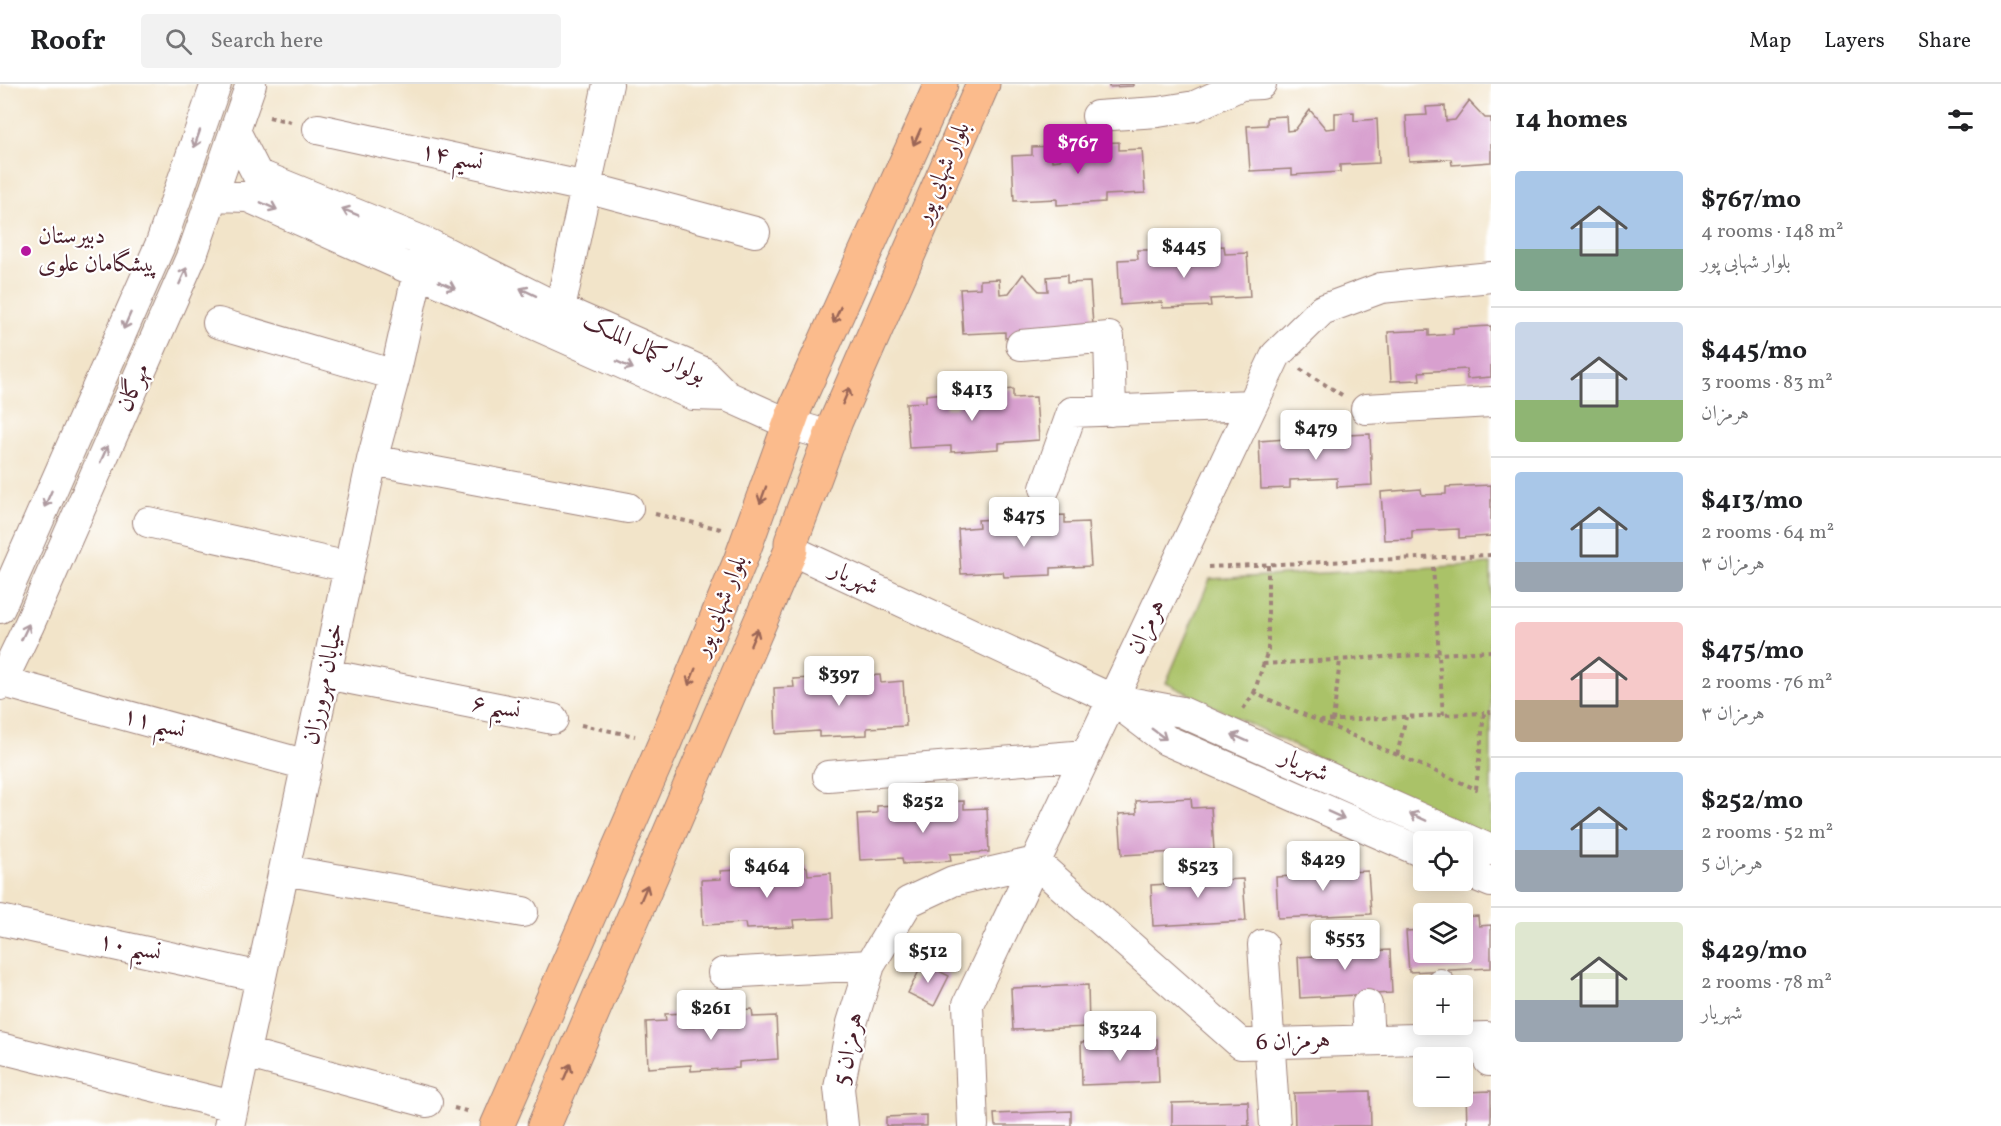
<!DOCTYPE html>
<html lang="en">
<head>
<meta charset="utf-8">
<style>
  body { margin:0; font-family:Vollkorn,Amiri,serif; background:#f2f2f2; color:#202124; height:100vh; display:flex; flex-direction:column; font-size:22px; white-space:nowrap }
  * { box-sizing:border-box; margin:0 }
  p { font-size:20px; color:#757577 }
  .icon { flex:none; width:33px; height:33px; fill:none; stroke:currentColor; stroke-width:2; stroke-linecap:round; stroke-linejoin:round }
  .map { position:relative; flex:1; overflow:hidden }
  .side { display:flex; flex-direction:column; background:#fff; width:510px }
  .side>* { flex:none }
  .fabs { position:absolute; left:1413px; top:747px; display:grid; gap:12px }
  .fabs a { display:grid; place-items:center; width:60px; height:60px; border-radius:6px; background:#fff; box-shadow:0 3px 15px #0003; font-size:30px }
  .price { position:absolute; translate:-50% -51px; padding:0 14px; border-radius:6px; background:#fff; color:#222; font-size:20px; line-height:39px; filter:drop-shadow(0 2px 3px #0008) }
  .price::after { content:''; position:absolute; left:50%; top:36px; width:18px; height:14px; margin-left:-9px; background:inherit; clip-path:polygon(0 0,100% 0,50% 100%) }
  .price.current { background:#b5179e; color:#fff }
  ul { padding:0; list-style:none }
  li { display:flex; align-items:center; gap:18px; height:150px; padding:0 24px }
  li+li { border-top:2px solid #e0e0e0 }
  li span { display:grid; place-items:center; flex:none; width:168px; height:120px; border-radius:6px; color:#555 }
  li>.icon { margin-inline-start:auto }
  span .icon { width:72px; height:72px; fill:#fffc; stroke-width:1 }
  li b { font-size:26px }
  h2 { display:flex; justify-content:space-between; align-items:center; height:72px; padding:0 24px; font-size:26px }
  header { display:flex; align-items:center; gap:36px; box-sizing:border-box; height:84px; padding:0 30px; background:#fff; border-bottom:2px solid #e0e0e0 }
  header strong { font-size:28px }
  nav { display:flex; gap:33px; margin-inline-start:auto; font-size:21px }
  .search { width:420px; height:54px; background:#f2f2f2; display:flex; align-items:center; gap:15px; box-sizing:border-box; padding:0 21px; border-radius:6px; color:#757577; font-size:22px }
  main { display:flex; flex:1; min-height:0 }
  .map>svg:first-child { display:block }
  .green { fill:#aac267; stroke:#7a7049; stroke-width:1.5 }
  .building { fill:#d8a0cf }
  .lines { fill:none; stroke-linecap:round; stroke-linejoin:round }
  .minor-casing { stroke:#9e827a; stroke-width:32 }
  .major-casing { stroke:#9e827a; stroke-width:35 }
  .path { stroke:#9e827a; stroke-width:4; stroke-dasharray:4.5 4.5; stroke-linecap:butt }
  .minor { stroke:#fff; stroke-width:30 }
  .major { stroke:#fbbb8c; stroke-width:33 }
  .oneway { stroke:#9a6557 }
  .oneway2 { stroke:#ae9aa0 }
  .poi-dot { fill:#b5179e; stroke:#fff; stroke-width:2 }
  .labels { text-anchor:middle; dominant-baseline:central; stroke-width:4.5; stroke-linejoin:round; paint-order:stroke }
  .street-label { font-size:24px; fill:#4a1f2b; stroke:#fff }
  .poi-label { font-size:24px; fill:#4a1f2b; stroke:#fff; text-anchor:start }
</style>
</head>
<body>
<header>
<strong>Roofr</strong>
<div class="search"><svg class="icon" aria-label="search" viewBox="0 0 24 24"><circle cx="10" cy="10" r="6"/><path d="M15 15l6 6"/></svg>Search here</div>
<nav><a>Map</a><a>Layers</a><a>Share</a></nav>
</header>
<main>
<div class="map">
<svg width="1491" height="1042" viewBox="0 0 1491 1042">
  <rect width="100%" height="100%" fill="#fff"/>
  <filter id="ink" filterUnits="userSpaceOnUse"><feTurbulence type="fractalNoise" baseFrequency=".0167" numOctaves="2"/><feDisplacementMap in="SourceGraphic" scale="12" xChannelSelector="R" yChannelSelector="G"/><feConvolveMatrix kernelMatrix="1 2 1 2 8 2 1 2 1" color-interpolation-filters="sRGB"/></filter>
  <filter id="wash" filterUnits="userSpaceOnUse"><feTurbulence type="fractalNoise" baseFrequency=".008" numOctaves="4" result="noise"/><feDisplacementMap in="SourceGraphic" scale="24" xChannelSelector="R" yChannelSelector="G"/><feGaussianBlur stdDeviation="1.35" result="paint"/><feColorMatrix in="noise" values="0 0 0 0 0 0 0 0 0 0 0 0 0 0 0 0 0 1.4 0 .05"/><feComposite in="paint" operator="in"/></filter>
  <g filter="url(#wash)">
    <rect width="100%" height="100%" fill="#f2e4c9"/>
    <path class="green" d="M1491,480V758L1166,599L1210,495Z"/>
    <g id="blocks">
      <path class="building" d="M1109,0H1133V2L1109,3Z
        M1469,17L1485,34H1491V78L1452,81L1451,75L1409,77L1406,32L1427,31L1426,23L1445,22L1446,37L1455,36Z
        M1310,26L1326,45L1335,44V29L1354,28V37L1377,35L1379,79L1340,81V88L1292,91V85L1250,87L1247,42L1267,41V33L1286,32L1287,47L1295,46Z
        M1075,56L1091,74H1100L1099,59L1119,58V66L1142,65L1145,109L1105,111V118L1057,121V115L1014,117L1012,72L1032,71V63L1051,62L1052,77L1060,76Z
        M1180,160L1196,178H1206L1205,163L1224,162L1225,170L1247,169L1250,213L1210,215L1211,222L1163,224L1162,218L1120,221L1118,176L1138,175L1137,166H1156L1157,180H1166Z
        M1023,190L1039,207H1048L1047,193L1067,191V199L1090,198L1093,242L1053,251L1005,254V248L963,250L960,205L980,204V196L999,195L1000,210L1009,209Z
        M1491,242V293L1467,295L1466,285L1419,288L1420,296L1391,297L1388,248L1429,246V252L1453,250V244Z
        M969,304L985,322L994,321L993,307L1013,305V314L1036,313L1039,356L999,359V365L951,368V362L909,364L906,319L926,318V311L945,309L946,324H955Z
        M1370,350L1372,401L1337,403V394L1290,396V404L1261,405L1259,357L1299,354V360L1324,359L1323,352Z
        M1491,401V452L1459,454V445L1412,447V455L1384,456L1381,408L1421,405L1422,411L1446,410V403Z
        M1021,429L1037,447L1047,446L1045,432L1065,431V439L1088,438L1091,482L1051,484V491L1004,493L1003,488L961,490L958,445L979,443L978,436L997,435L998,449H1007Z
        M836,589L852,607H862L861,592L880,591L881,599L903,597L906,642L867,644V651L819,653V647L776,650L774,604L794,603L793,595L812,594L813,609H822Z
        M1191,714L1192,724L1211,723L1214,766L1122,771L1119,730L1137,729L1136,717Z
        M920,715L936,733H945V718L964,717V725L987,724L989,768L950,770L951,777L903,780L902,774L860,776L857,730L877,729V722L896,721L897,735H905Z
        M1348,778V788L1368,787L1371,830L1278,834L1276,793L1293,792V781Z
        M764,781L779,799L788,798V784L807,783L808,791L831,789L833,834L793,836L794,843L746,845L745,839L703,841L701,796L721,795L720,787L739,786L740,801H749Z
        M1223,785V796L1243,795L1246,837L1153,842L1151,801L1168,800V789Z
        M1478,832L1479,842L1491,841V884L1409,888L1406,847L1424,846V868H1462V833Z
        M1370,857V867L1390,866L1392,909L1300,914L1298,873L1315,872V860Z
        M923,879L949,892L934,922L908,909Z
        M1088,901L1089,943L1013,946L1011,904Z
        M709,923L724,941L734,940L733,926L752,925L753,933L776,932L778,975L739,978V984L691,987V981L648,984L646,938L666,937L665,930L685,929L686,943H694Z
        M1157,955L1159,998L1082,1001L1081,958Z
        M1370,1007L1371,1042H1295L1294,1009Z
        M1491,1007V1042H1467L1466,1008Z
        M1248,1017L1249,1042H1172V1019Z
        M1071,1027V1042H995L994,1030Z
        M927,1031V1042H886V1033Z"/>
    </g>
  </g>
  <g filter="url(#ink)">
    <use href="#blocks" fill-opacity="0" stroke="#9e827a" stroke-width="1.5"/>
    <g class="lines">
      <g class="minor-casing">
        <path id="minor" d="M1097,32L1158,28L1195,22L1241,1L1261,0
          M318,45L586,103L755,148
          M235,47L257,90L427,159L560,225L703,288L727,312L789,340L830,352
          M213,112L248,113L693,311L727,312
          M560,225L608,0
          M218,239L395,291
          M1021,261L1109,253L1111,327
          M1366,325L1491,318
          M372,376L628,424
          M1045,404L1072,328L1252,321
          M148,438L349,483
          M791,466L1112,615L1166,656L1424,769
          M0,524L161,159L216,0
          M326,590L553,635
          M0,597L307,681
          M0,601L29,541L192,171L251,0
          M1118,616L1182,628L1491,766
          M828,692L1086,671
          M284,786L523,828
          M1462,786L1491,798
          M0,836L261,893
          M1263,861L1275,1042
          M723,889L870,881
          M1440,900V902
          M1367,921L1369,956
          M0,964L233,1022
          M245,969L427,1018
          M229,1042L372,376L395,291L418,188L427,159
          M843,1042L839,1004L852,939L870,881L908,818L953,797L1035,778L1241,960L1487,953L1489,977H1491
          M973,1042L968,920L1276,271L1322,226L1381,204L1491,193"/>
      </g>
      <g class="major-casing">
        <path id="major" d="M497,1042L665,658L740,477L796,322L941,0
          M544,1042L791,466V458L836,337L983,0"/>
      </g>
      <path class="path" d="M269,33L291,38
        M1300,285L1342,311
        M655,430L721,445
        M1208,483L1491,471
        M1433,483L1443,631
        M1263,580L1491,567
        M1254,609L1268,566V481
        M1243,625L1254,609L1476,705L1484,629L1491,628
        M1320,637L1484,629
        M1333,637L1340,576
        M581,641L635,652
        M1397,671L1406,633
        M454,1024L470,1028"/>
      <use href="#minor" class="minor"/>
      <use href="#major" class="major"/>
    </g>
    <defs><path id="oneway-shaft" d="M-6 0H5M1.5-3L5.5 0L1.5 3" fill="none" stroke-width="1.6" stroke-linecap="round" stroke-linejoin="round" transform="scale(1.5)"/></defs>
    <g class="oneway">
      <use href="#oneway-shaft" transform="translate(917 53) rotate(114)"/>
      <use href="#oneway-shaft" transform="translate(837 231) rotate(114)"/>
      <use href="#oneway-shaft" transform="translate(846 312) rotate(-67)"/>
      <use href="#oneway-shaft" transform="translate(763 411) rotate(110)"/>
      <use href="#oneway-shaft" transform="translate(754 553) rotate(-67)"/>
      <use href="#oneway-shaft" transform="translate(692 593) rotate(112)"/>
      <use href="#oneway-shaft" transform="translate(644 809) rotate(-67)"/>
      <use href="#oneway-shaft" transform="translate(567 988) rotate(-67)"/>
    </g>
    <g class="oneway2">
      <use href="#oneway-shaft" transform="translate(197 55) rotate(109)"/>
      <use href="#oneway-shaft" transform="translate(269 122) rotate(24)"/>
      <use href="#oneway-shaft" transform="translate(350 128) rotate(-158)"/>
      <use href="#oneway-shaft" transform="translate(183 192) rotate(-66)"/>
      <use href="#oneway-shaft" transform="translate(447 201) rotate(24)"/>
      <use href="#oneway-shaft" transform="translate(528 208) rotate(-154)"/>
      <use href="#oneway-shaft" transform="translate(127 237) rotate(114)"/>
      <use href="#oneway-shaft" transform="translate(625 281) rotate(24)"/>
      <use href="#oneway-shaft" transform="translate(104 370) rotate(-66)"/>
      <use href="#oneway-shaft" transform="translate(48 415) rotate(114)"/>
      <use href="#oneway-shaft" transform="translate(25 548) rotate(-65)"/>
      <use href="#oneway-shaft" transform="translate(1159 650) rotate(36)"/>
      <use href="#oneway-shaft" transform="translate(1240 654) rotate(-156)"/>
      <use href="#oneway-shaft" transform="translate(1336 731) rotate(24)"/>
      <use href="#oneway-shaft" transform="translate(1418 733) rotate(-156)"/>
    </g>
  </g>
  <circle class="poi-dot" cx="26" cy="167" r="6"/>
  <g class="labels">
    <g class="street-label">
      <text transform="translate(452 74) rotate(12)">نسیم ۱۴</text>
      <text transform="translate(943 89) rotate(-67)">بلوار شهابی پور</text>
      <text transform="translate(644 265) rotate(26)">بولوار کمال الملک</text>
      <text transform="translate(134 304) rotate(-66)">مهرگان</text>
      <text transform="translate(854 495) rotate(25)">شهریار</text>
      <text transform="translate(721 522) rotate(-68)">بلوار شهابی پور</text>
      <text transform="translate(1147 543) rotate(-65)">هرمزان</text>
      <text transform="translate(324 600) rotate(-78)">خیابان مهرورزان</text>
      <text transform="translate(496 624) rotate(11)">نسیم ۶</text>
      <text transform="translate(154 640) rotate(15)">نسیم ۱۱</text>
      <text transform="translate(1304 682) rotate(24)">شهریار</text>
      <text transform="translate(130 864) rotate(12)">نسیم ۱۰</text>
      <text transform="translate(1293 958) rotate(-2)">هرمزان 6</text>
      <text transform="translate(849 965) rotate(-79)">هرمزان 5</text>
    </g>
    <g class="poi-label">
      <text x="38" y="153">دبیرستان<tspan x="38" dy="28">پیشگامان علوی</tspan></text>
    </g>
  </g>
</svg>
<div class="fabs">
<a><svg class="icon" aria-label="locate" viewBox="0 0 24 24"><circle cx="12" cy="12" r="6"/><path d="M12 2v4M12 18v4M2 12h4M18 12h4"/></svg></a>
<a><svg class="icon" aria-label="layers" viewBox="0 0 24 24"><path d="M12 4l9 5-9 5-9-5zM3 14l9 5 9-5"/></svg></a>
<a>+</a>
<a>−</a>
</div>
<b class="price current" style="left:1078px;top:91px">$767</b>
<b class="price" style="left:1184px;top:195px">$445</b>
<b class="price" style="left:972px;top:338px">$413</b>
<b class="price" style="left:1316px;top:377px">$479</b>
<b class="price" style="left:1024px;top:464px">$475</b>
<b class="price" style="left:839px;top:623px">$397</b>
<b class="price" style="left:923px;top:750px">$252</b>
<b class="price" style="left:1323px;top:808px">$429</b>
<b class="price" style="left:767px;top:815px">$464</b>
<b class="price" style="left:1198px;top:815px">$523</b>
<b class="price" style="left:1345px;top:887px">$553</b>
<b class="price" style="left:928px;top:900px">$512</b>
<b class="price" style="left:711px;top:957px">$261</b>
<b class="price" style="left:1120px;top:978px">$324</b>
</div>
<section class="side">
<h2>14 homes<svg class="icon" aria-label="filters" viewBox="0 0 24 24"><path d="M4 7h16M4 17h16"/><circle cx="9" cy="7" r="2"/><circle cx="15" cy="17" r="2"/></svg></h2>
<ul>
<li><span style="background:linear-gradient(#a9c7e8 65%,#7fa58c 0)"><svg class="icon" aria-label="home" viewBox="0 0 24 24"><path d="M3 11l9-7 9 7M6 9v11h12V9"/></svg></span><div><b>$767/mo</b><p>4 rooms · 148 m²</p><p>بلوار شهابی پور</p></div></li>
<li><span style="background:linear-gradient(#c9d6e8 65%,#8fb573 0)"><svg class="icon" aria-label="home" viewBox="0 0 24 24"><path d="M3 11l9-7 9 7M6 9v11h12V9"/></svg></span><div><b>$445/mo</b><p>3 rooms · 83 m²</p><p>هرمزان</p></div></li>
<li><span style="background:linear-gradient(#a9c7e8 75%,#9aa5b1 0)"><svg class="icon" aria-label="home" viewBox="0 0 24 24"><path d="M3 11l9-7 9 7M6 9v11h12V9"/></svg></span><div><b>$413/mo</b><p>2 rooms · 64 m²</p><p>هرمزان ۳</p></div></li>
<li><span style="background:linear-gradient(#f6c9c9 65%,#b9a48a 0)"><svg class="icon" aria-label="home" viewBox="0 0 24 24"><path d="M3 11l9-7 9 7M6 9v11h12V9"/></svg></span><div><b>$475/mo</b><p>2 rooms · 76 m²</p><p>هرمزان ۳</p></div></li>
<li><span style="background:linear-gradient(#a9c7e8 65%,#9aa5b1 0)"><svg class="icon" aria-label="home" viewBox="0 0 24 24"><path d="M3 11l9-7 9 7M6 9v11h12V9"/></svg></span><div><b>$252/mo</b><p>2 rooms · 52 m²</p><p>هرمزان 5</p></div></li>
<li><span style="background:linear-gradient(#dfe7d0 65%,#9aa5b1 0)"><svg class="icon" aria-label="home" viewBox="0 0 24 24"><path d="M3 11l9-7 9 7M6 9v11h12V9"/></svg></span><div><b>$429/mo</b><p>2 rooms · 78 m²</p><p>شهریار</p></div></li>
</ul>
</section>
</main>
</body>
</html>
